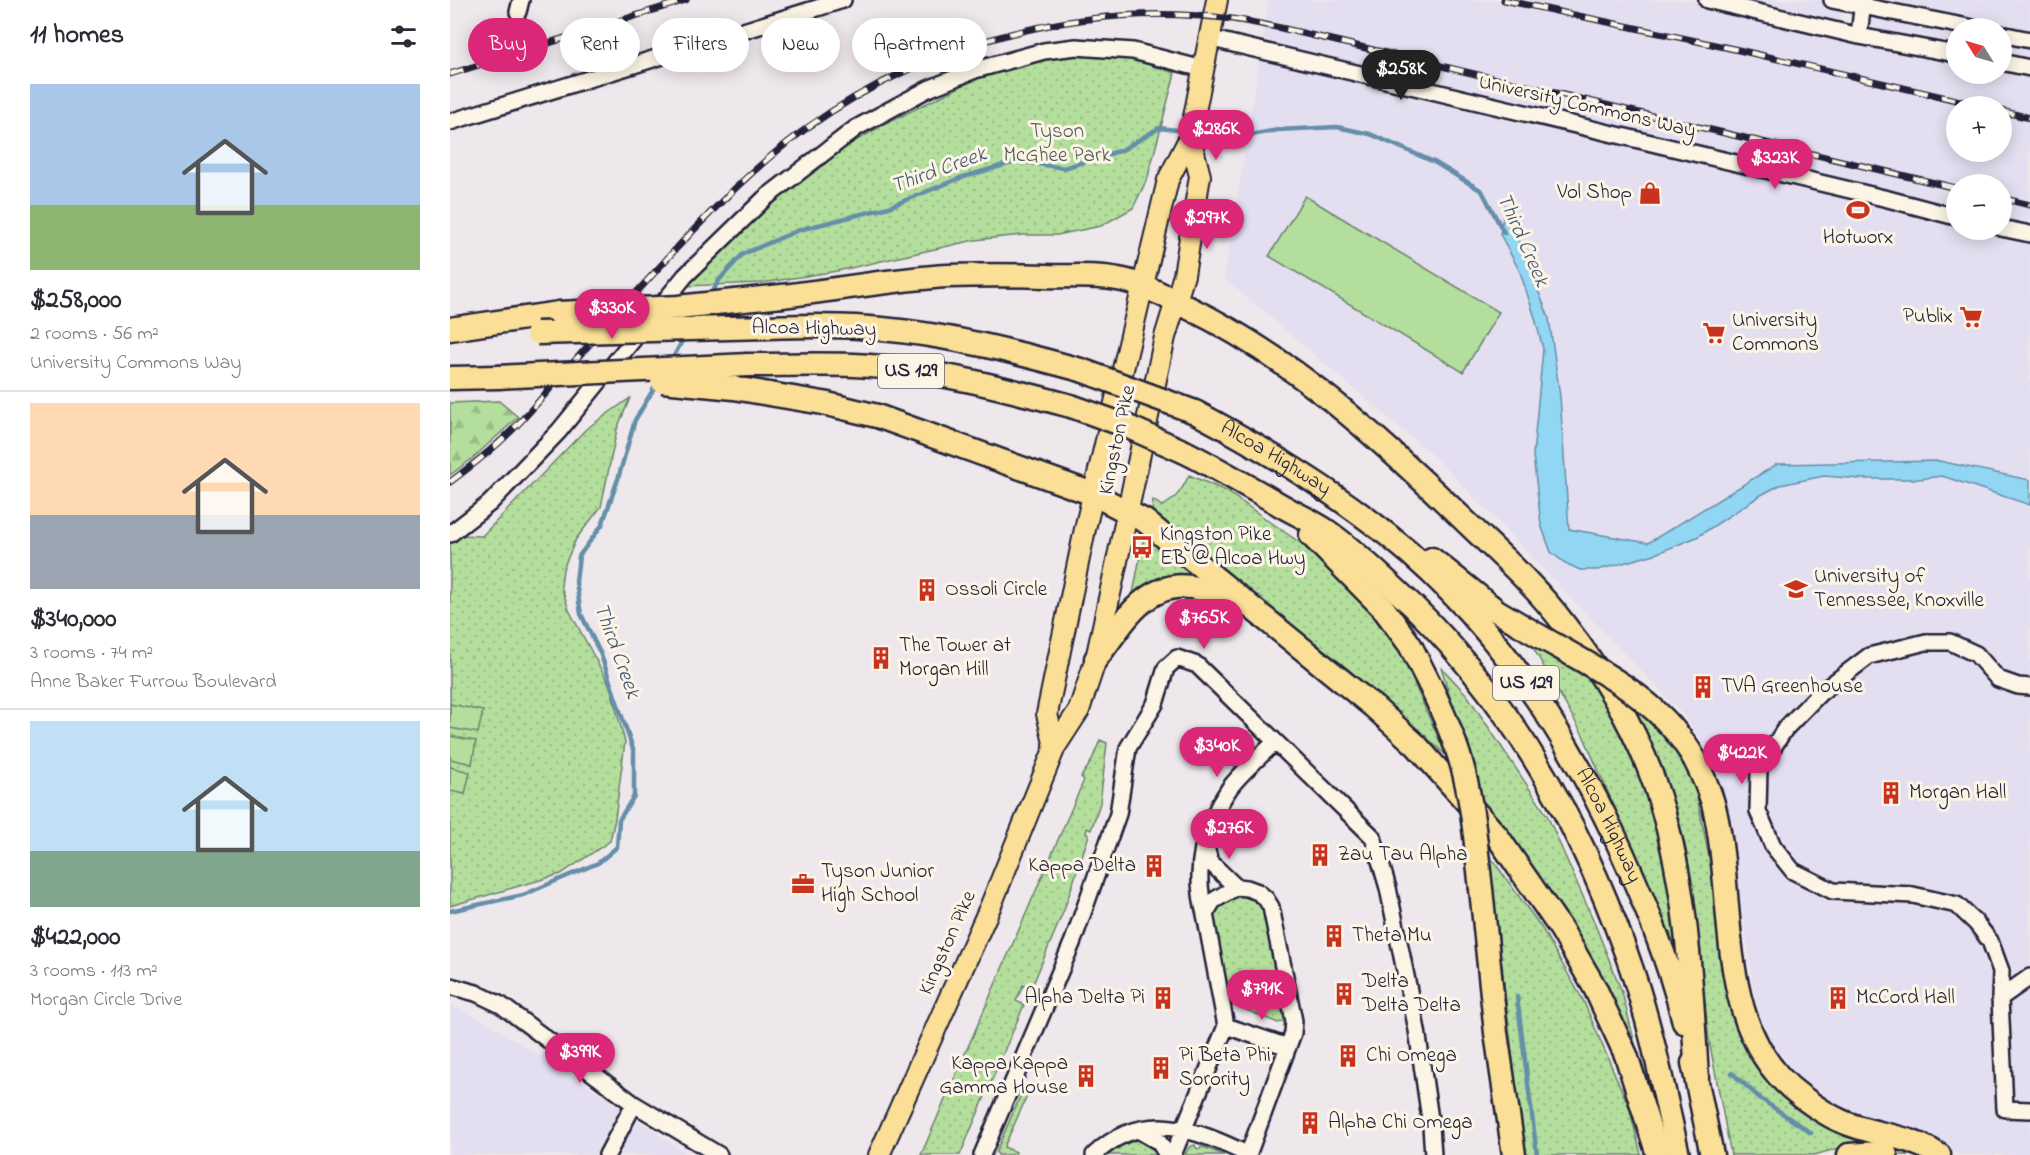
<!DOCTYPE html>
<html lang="en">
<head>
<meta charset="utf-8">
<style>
  body { margin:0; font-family:"Indie Flower",sans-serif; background:#f7f7f7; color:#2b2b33; height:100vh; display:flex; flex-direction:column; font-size:22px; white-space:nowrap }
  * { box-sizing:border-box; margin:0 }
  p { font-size:20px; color:#7c7c81 }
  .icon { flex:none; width:33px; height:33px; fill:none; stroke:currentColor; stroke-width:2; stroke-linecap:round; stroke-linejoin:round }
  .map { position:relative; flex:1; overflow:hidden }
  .details { display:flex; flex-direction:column; background:#fff; width:450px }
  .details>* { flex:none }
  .banner { position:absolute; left:18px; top:18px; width:570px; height:54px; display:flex; gap:12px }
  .needle { width:39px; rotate:307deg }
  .buttons { position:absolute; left:1496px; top:18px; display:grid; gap:12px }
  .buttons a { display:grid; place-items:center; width:66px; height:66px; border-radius:50%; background:#fff; box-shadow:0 3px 15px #0003; font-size:30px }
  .price { position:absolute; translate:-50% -51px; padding:0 14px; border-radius:21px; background:#db2777; color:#fff; font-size:20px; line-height:39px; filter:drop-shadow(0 2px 3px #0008) }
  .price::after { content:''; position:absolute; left:50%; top:36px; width:18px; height:14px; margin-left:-9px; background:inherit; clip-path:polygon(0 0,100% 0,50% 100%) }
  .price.current { background:#222; color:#fff }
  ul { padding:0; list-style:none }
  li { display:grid; align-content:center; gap:12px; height:318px; padding:0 30px }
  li+li { border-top:2px solid #e1e1e2 }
  li span { display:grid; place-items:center; height:186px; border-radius:0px; color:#555 }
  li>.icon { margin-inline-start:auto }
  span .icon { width:108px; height:108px; fill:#fffc; stroke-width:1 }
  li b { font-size:26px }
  h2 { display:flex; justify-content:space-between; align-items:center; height:72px; padding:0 30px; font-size:26px }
  .chip { padding:0 21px; border-radius:27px; background:#fff; box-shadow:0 3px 15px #0003; font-size:21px; line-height:54px }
  .chip.current { background:#db2777; color:#fff }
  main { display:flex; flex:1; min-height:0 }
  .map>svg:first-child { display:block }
  .built { fill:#e4dff0; fill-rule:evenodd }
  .grass { fill:url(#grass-dots); stroke:#6a806c; stroke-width:1.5 }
  .forest { fill:url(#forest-firs); stroke:#6a806c; stroke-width:1.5 }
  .pitch { fill:#b3de9c; stroke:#6a806c; stroke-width:1.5 }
  .water { fill:#91d6f3; stroke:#658ea9; stroke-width:1.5 }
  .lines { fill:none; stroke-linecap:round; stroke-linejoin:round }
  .stream { stroke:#658ea9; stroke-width:4.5 }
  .minor-casing { stroke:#22223b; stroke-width:20 }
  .major-casing { stroke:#22223b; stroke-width:24 }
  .highway-casing { stroke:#22223b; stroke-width:27 }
  .minor { stroke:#fcf5e5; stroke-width:15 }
  .major { stroke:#fbdf96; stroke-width:20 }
  .highway { stroke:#fbdf96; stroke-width:22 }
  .rail-casing { stroke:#22223b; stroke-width:7 }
  .rail { stroke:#fcf5e5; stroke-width:4.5; stroke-dasharray:14; stroke-linecap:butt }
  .highway-bridge-casing { stroke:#22223b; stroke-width:27; stroke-linecap:butt }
  .highway-bridge { stroke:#fbdf96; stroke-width:22 }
  .labels { text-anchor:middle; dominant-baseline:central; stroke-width:6; stroke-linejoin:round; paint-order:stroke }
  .shield { fill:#fcf5e5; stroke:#63616e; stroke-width:1.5 }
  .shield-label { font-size:20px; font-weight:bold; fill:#22223b }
  .street-label { font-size:21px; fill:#22223b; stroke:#fcf5e5 }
  .park-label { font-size:21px; fill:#4e5a58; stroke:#fcf5e5 }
  .poi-label { font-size:21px; fill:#22223b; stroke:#fcf5e5; text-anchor:start }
  .water-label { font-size:22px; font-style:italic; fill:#435872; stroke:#fcf5e5 }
</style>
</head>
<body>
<main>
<section class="details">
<h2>11 homes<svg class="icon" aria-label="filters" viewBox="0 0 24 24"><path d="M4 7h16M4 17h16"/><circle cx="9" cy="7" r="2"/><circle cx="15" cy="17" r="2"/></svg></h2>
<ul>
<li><span style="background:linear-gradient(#a9c7e8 65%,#8fb573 0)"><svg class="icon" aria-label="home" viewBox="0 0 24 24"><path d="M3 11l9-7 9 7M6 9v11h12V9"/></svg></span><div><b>$258,000</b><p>2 rooms · 56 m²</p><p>University Commons Way</p></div></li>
<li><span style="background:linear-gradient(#ffd9b3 60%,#9aa5b1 0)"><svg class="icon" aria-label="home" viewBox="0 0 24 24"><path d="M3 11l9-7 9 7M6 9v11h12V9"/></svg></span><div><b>$340,000</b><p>3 rooms · 74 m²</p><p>Anne Baker Furrow Boulevard</p></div></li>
<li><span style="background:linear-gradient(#bfe0f5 70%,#7fa58c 0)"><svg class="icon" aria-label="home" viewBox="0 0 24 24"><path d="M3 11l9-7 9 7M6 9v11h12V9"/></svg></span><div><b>$422,000</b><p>3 rooms · 113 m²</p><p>Morgan Circle Drive</p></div></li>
</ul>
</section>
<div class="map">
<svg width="1580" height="1155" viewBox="0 0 1580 1155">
  <defs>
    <pattern id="grass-dots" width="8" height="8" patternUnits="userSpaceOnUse" patternTransform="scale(1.5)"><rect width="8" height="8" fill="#b3de9c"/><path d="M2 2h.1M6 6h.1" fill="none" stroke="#9abe87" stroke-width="1.8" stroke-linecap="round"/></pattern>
    <pattern id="forest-firs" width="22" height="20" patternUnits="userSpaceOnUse" patternTransform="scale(1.5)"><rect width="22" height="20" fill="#b3de9c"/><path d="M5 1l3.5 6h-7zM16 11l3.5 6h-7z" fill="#9abe87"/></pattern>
  </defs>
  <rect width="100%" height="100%" fill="#eee8ec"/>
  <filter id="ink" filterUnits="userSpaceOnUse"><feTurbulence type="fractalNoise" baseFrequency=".0167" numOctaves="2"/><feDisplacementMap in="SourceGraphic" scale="12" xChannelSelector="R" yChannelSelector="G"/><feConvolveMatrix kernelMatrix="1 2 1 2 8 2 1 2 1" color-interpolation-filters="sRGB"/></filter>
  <g filter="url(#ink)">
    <path class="built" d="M819,0H1396L1385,38L1413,44L1417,0H1580V1155H1509L1465,1129L1436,1124L1397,1112L1362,1089L1340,1067L1319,1037L1305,1000L1279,814L1268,776L1257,750L1235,717L989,461L774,278ZM1506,28H1551V74H1506ZM1506,106H1551V152H1506ZM1506,184H1551V230H1506Z
      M0,1005L24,1015L132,1081L238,1155H0Z"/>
    <path class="grass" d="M604,53L669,55L725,73L698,177L683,208L651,226L607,235H572L525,240L387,271L312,283L235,286L331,190L390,150L433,125L538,73Z
      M180,398L167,429L151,507L126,539L113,569L111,586L119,610L160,686L175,742L165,819L160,841L111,874L0,906V543L10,535L32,536L136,429Z
      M739,475L776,491L879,563L910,599L950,652L996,755L898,669L702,514L703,500L712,506C726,500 733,488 739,475Z
      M696,538L751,580L682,599L693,541Z
      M1078,639L1140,677L1205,802L1227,907L1232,974L1201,891L1133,735Z
      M991,667L1017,695L1097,815L1142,917L1172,992L1187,1052L1032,803Z
      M1171,691L1213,727L1242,772L1263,877L1276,985L1288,1022L1314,1073L1474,1155H1444L1397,1146L1364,1155H1281L1259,1040L1246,936Z
      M650,740L657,743L650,803L641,830L637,828L636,833L639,835L614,910L581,989L573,985L566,1001L574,1005L510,1155H471L634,780L631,777L641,762Z
      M1039,855L1091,927L1133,1000L1179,1107L1191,1155H1074Z
      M781,894L801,896L814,908L836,1021L828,1023L784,1005L778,1006L763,916L765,908Z
      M572,1092L578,1094L554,1147L566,1152L565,1155H548L546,1152Z
      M682,1140C695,1139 702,1145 709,1155H656L668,1146Z
      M745,1145L746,1148L750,1149L751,1146L774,1155H735L739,1147Z"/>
    <path class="forest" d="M49,401L68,417L23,458L0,475V403Z"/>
    <path class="pitch" d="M855,196L1049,312L1013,372L819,256Z
      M0,704L33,711L28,733L0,728Z
      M0,736L26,741L22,764L0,759Z
      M0,767L20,772L15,794L0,791Z"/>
    <path class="water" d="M1055,206L1099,318L1110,396L1119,529L1198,543L1327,464L1489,461L1580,480V505L1492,476L1469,479H1411L1374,476L1330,485L1311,495L1247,537L1205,554L1148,570H1130L1115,563L1101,552L1091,525L1083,455L1093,349L1085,318L1070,272L1050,234Z"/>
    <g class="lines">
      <path class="stream" d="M744,133L783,138L828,130L887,127L920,134L984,162L1032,191L1054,233
        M260,296L270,279L293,254L349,230L439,207L510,178L568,161L614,168L672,150L709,128L736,131
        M220,363L235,336
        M0,911L73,895L148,863L167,847L169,820L184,796V752L151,655L131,614L126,582L129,556L152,525L168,479L185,420L206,385
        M1067,997L1087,1155
        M1282,1073L1311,1099L1361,1133"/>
      <g class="minor-casing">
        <path id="minor" d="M1257,0L1409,36L1506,54
          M1382,0L1523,28
          M68,12L71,0
          M1551,34L1580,40
          M1409,36L1413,0
          M758,38L1438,199L1506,217
          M1551,62L1580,68
          M0,122L393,0
          M1551,228L1580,234
          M0,534L40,503L109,431L235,276L314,199L406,128L478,89L525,70L594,51L626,47L683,51L753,69
          M1580,687L1568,686L1548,679L1526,654L1500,642H1476L1419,656L1370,693L1335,729L1309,769L1308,811L1323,846L1343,871L1383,891L1463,895L1507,905L1526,923L1540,941L1551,971L1550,998L1555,1109L1580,1110
          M755,843L760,862L786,887
          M755,914C743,870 753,827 779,789C791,772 810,757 825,742
          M0,986L26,993L51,1005L184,1104L269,1155
          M1550,998L1580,977
          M776,1026L838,1047
          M688,1130L709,1142L717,1155
          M157,1155L184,1104
          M532,1155L623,941L668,814L678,748L705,704L716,668L727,658L747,665L923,837L938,888L967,1030L981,1126L983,1155
          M644,1155C694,1108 745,1129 799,1155
          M723,1155L776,1026L755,914L763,901L786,887L797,888L808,892L816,899L821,907L844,1021L843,1033L798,1155"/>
      </g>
      <g class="major-casing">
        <path id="major" d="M605,747L597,714L635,529L718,180L740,137L767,0
          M429,1155L541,905L605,747L629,710L646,659L715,337L734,275L750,176L740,137"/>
      </g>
      <g class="highway-casing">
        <g id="highway">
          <path d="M332,296C387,290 442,279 498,276C531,275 563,275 596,276C621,277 648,274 673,280C695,285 717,297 737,307C843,358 929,438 1013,519C1048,553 1085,585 1114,624C1151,671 1184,726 1204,782C1237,876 1241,979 1247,1078"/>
          <path d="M317,327C355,326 394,325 432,329C500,335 565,352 631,370"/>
          <path d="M0,329L109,313"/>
          <path d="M298,365C333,365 369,364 404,365C478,368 550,387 621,406"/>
          <path d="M0,378L48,377"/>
          <path d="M284,388L373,403L427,416L643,494L695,521L924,707L966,745L1047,836L1111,929L1145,988L1176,1055L1208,1155"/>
          <path id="s1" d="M745,412C813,448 879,488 939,536C1039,616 1112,725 1166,839C1193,898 1219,960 1234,1022"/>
          <path d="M735,452C769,469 801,488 834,507C848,515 864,522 877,531C901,548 922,567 943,587C1052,686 1127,815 1176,953C1200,1019 1213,1087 1228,1155"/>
          <path d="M861,535L933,608L960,645L980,685"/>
          <path d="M982,559L1047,611L1079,630"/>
          <path d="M646,659C672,625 698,574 750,589C762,592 772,600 783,606"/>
          <path d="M1245,760C1253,776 1261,793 1265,811C1287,906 1263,1032 1352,1097C1364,1106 1377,1115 1391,1121C1424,1136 1455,1133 1489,1155"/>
          <path d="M1031,889L1046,1033L1064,1155"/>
          <path d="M1243,1063L1262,1155"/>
          <path d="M1399,1155L1428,1153L1436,1155"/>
        </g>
      </g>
      <use href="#minor" class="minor"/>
      <use href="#major" class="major"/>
      <use href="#highway" class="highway"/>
      <g class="rail-casing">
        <path id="rail" d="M1054,0L1284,49L1532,106
          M0,74L236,0
          M1551,111L1580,118
          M1551,198L1580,205
          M0,482C20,467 40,452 58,434C80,413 99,389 119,367C154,328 189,290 224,251C265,207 308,163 357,128C478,42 634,0 782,19C798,21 815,25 831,28L1506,188"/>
      </g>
      <use href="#rail" class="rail"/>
      <g class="highway-bridge-casing">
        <path id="highway-bridge" d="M109,313L228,307L332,296
          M87,333L317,327
          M631,370L745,412
          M48,377L298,365
          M212,381L284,388
          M621,406L674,425L735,452
          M1079,630C1141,667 1209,695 1245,760
          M980,685C992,710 1003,735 1011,762C1023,802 1026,847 1031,889"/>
      </g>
      <use href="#highway-bridge" class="highway-bridge"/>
    </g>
  </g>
  <defs>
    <g id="shop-bare" transform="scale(1.8)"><path d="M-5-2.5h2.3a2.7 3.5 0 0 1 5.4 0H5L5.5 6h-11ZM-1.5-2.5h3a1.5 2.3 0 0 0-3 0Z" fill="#c8321e" stroke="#fcf5e5" stroke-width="2.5" paint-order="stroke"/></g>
    <g id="stadium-bare" transform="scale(1.8)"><path d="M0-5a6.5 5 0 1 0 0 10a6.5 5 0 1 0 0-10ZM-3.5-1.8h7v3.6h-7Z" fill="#c8321e" stroke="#fcf5e5" stroke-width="2.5" paint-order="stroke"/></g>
    <g id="supermarket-bare" transform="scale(1.8)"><path d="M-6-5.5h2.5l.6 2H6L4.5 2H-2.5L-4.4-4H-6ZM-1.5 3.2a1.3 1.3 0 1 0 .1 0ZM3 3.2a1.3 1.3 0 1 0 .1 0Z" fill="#c8321e" stroke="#fcf5e5" stroke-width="2.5" paint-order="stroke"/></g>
    <g id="bus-bare" transform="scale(1.8)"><path d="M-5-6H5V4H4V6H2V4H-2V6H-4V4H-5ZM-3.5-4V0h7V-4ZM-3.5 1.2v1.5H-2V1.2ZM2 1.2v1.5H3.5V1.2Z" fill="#c8321e" stroke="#fcf5e5" stroke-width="2.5" paint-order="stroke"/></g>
    <g id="university-bare" transform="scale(1.8)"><path d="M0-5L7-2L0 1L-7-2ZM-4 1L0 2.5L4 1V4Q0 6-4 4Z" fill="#c8321e" stroke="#fcf5e5" stroke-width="2.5" paint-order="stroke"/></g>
    <g id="building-bare" transform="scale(1.8)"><path d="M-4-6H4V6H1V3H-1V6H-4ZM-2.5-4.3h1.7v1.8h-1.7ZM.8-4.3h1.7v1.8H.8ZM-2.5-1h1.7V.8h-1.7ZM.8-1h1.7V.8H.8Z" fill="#c8321e" stroke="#fcf5e5" stroke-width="2.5" paint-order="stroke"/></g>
    <g id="office-bare" transform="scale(1.8)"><path d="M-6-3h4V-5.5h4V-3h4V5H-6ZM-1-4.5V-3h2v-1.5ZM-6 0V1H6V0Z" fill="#c8321e" stroke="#fcf5e5" stroke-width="2.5" paint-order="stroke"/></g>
  </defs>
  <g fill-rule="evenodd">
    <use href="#shop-bare" x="1200" y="193"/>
    <use href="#stadium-bare" x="1408" y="210"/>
    <use href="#supermarket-bare" x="1521" y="317"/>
    <use href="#supermarket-bare" x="1264" y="333"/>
    <use href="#bus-bare" x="692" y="547"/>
    <use href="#university-bare" x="1346" y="589"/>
    <use href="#building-bare" x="477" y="590"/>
    <use href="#building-bare" x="431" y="658"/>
    <use href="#building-bare" x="1253" y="687"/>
    <use href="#building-bare" x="1441" y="793"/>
    <use href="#building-bare" x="870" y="855"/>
    <use href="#building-bare" x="704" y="866"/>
    <use href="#office-bare" x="353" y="884"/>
    <use href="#building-bare" x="884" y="936"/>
    <use href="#building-bare" x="894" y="994"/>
    <use href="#building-bare" x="713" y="998"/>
    <use href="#building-bare" x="1388" y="998"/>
    <use href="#building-bare" x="898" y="1056"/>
    <use href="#building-bare" x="711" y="1068"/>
    <use href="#building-bare" x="636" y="1076"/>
    <use href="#building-bare" x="860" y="1123"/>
  </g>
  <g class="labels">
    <g class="shield">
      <rect x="428" y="354" width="66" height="34" rx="4.5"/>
      <rect x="1043" y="666" width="66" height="34" rx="4.5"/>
    </g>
    <g class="shield-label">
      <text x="461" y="371">US 129</text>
      <text x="1076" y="683">US 129</text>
    </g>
    <g class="street-label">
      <text transform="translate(1137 107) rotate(13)">University Commons Way</text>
      <text transform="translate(364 329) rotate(1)">Alcoa Highway</text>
      <text transform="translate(668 440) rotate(-78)">Kingston Pike</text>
      <text stroke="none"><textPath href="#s1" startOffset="93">Alcoa Highway</textPath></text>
      <text stroke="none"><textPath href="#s1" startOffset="597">Alcoa Highway</textPath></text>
      <text transform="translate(498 943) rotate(-66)">Kingston Pike</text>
    </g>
    <g class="park-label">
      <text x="607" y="132">Tyson<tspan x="607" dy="24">McGhee Park</tspan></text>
    </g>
    <g class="poi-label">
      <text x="1182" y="193" text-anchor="end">Vol Shop</text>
      <text x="1408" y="238" text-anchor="middle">Hotworx</text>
      <text x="1503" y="317" text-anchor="end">Publix</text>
      <text x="1282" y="321">University<tspan x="1282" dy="24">Commons</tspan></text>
      <text x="710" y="535">Kingston Pike<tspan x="710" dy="24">EB @ Alcoa Hwy</tspan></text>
      <text x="1364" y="577">University of<tspan x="1364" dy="24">Tennessee, Knoxville</tspan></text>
      <text x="495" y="590">Ossoli Circle</text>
      <text x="449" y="646">The Tower at<tspan x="449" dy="24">Morgan Hill</tspan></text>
      <text x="1271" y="687">TVA Greenhouse</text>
      <text x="1459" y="793">Morgan Hall</text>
      <text x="888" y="855">Zau Tau Alpha</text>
      <text x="686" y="866" text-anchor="end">Kappa Delta</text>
      <text x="371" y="872">Tyson Junior<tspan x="371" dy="24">High School</tspan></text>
      <text x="902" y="936">Theta Mu</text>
      <text x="912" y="982">Delta<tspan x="912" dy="24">Delta Delta</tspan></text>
      <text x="695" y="998" text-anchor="end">Alpha Delta Pi</text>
      <text x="1406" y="998">McCord Hall</text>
      <text x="729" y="1056">Pi Beta Phi<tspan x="729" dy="24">Sorority</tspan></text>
      <text x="916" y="1056">Chi Omega</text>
      <text x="618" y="1064" text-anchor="end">Kappa Kappa<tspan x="618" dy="24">Gamma House</tspan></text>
      <text x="878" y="1123">Alpha Chi Omega</text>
    </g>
    <g class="water-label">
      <text transform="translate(489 171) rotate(-20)">Third Creek</text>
      <text transform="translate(1072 240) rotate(66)">Third Creek</text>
      <text transform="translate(166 651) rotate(70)">Third Creek</text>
    </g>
  </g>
</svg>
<div class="buttons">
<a><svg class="needle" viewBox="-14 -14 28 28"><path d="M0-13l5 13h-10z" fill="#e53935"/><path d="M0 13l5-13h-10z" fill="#7c7c81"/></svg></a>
<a>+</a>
<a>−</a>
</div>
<b class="price current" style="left:951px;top:101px">$258K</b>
<b class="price" style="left:766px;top:161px">$286K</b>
<b class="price" style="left:1325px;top:190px">$323K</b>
<b class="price" style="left:757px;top:250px">$297K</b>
<b class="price" style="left:162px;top:340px">$330K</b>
<b class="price" style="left:754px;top:650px">$765K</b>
<b class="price" style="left:767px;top:778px">$340K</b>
<b class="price" style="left:1292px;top:785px">$422K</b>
<b class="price" style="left:779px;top:860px">$276K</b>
<b class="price" style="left:812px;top:1021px">$791K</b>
<b class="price" style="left:130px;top:1084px">$399K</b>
<div class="banner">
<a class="chip current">Buy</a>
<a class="chip">Rent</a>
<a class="chip">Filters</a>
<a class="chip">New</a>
<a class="chip">Apartment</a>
</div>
</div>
</main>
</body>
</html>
